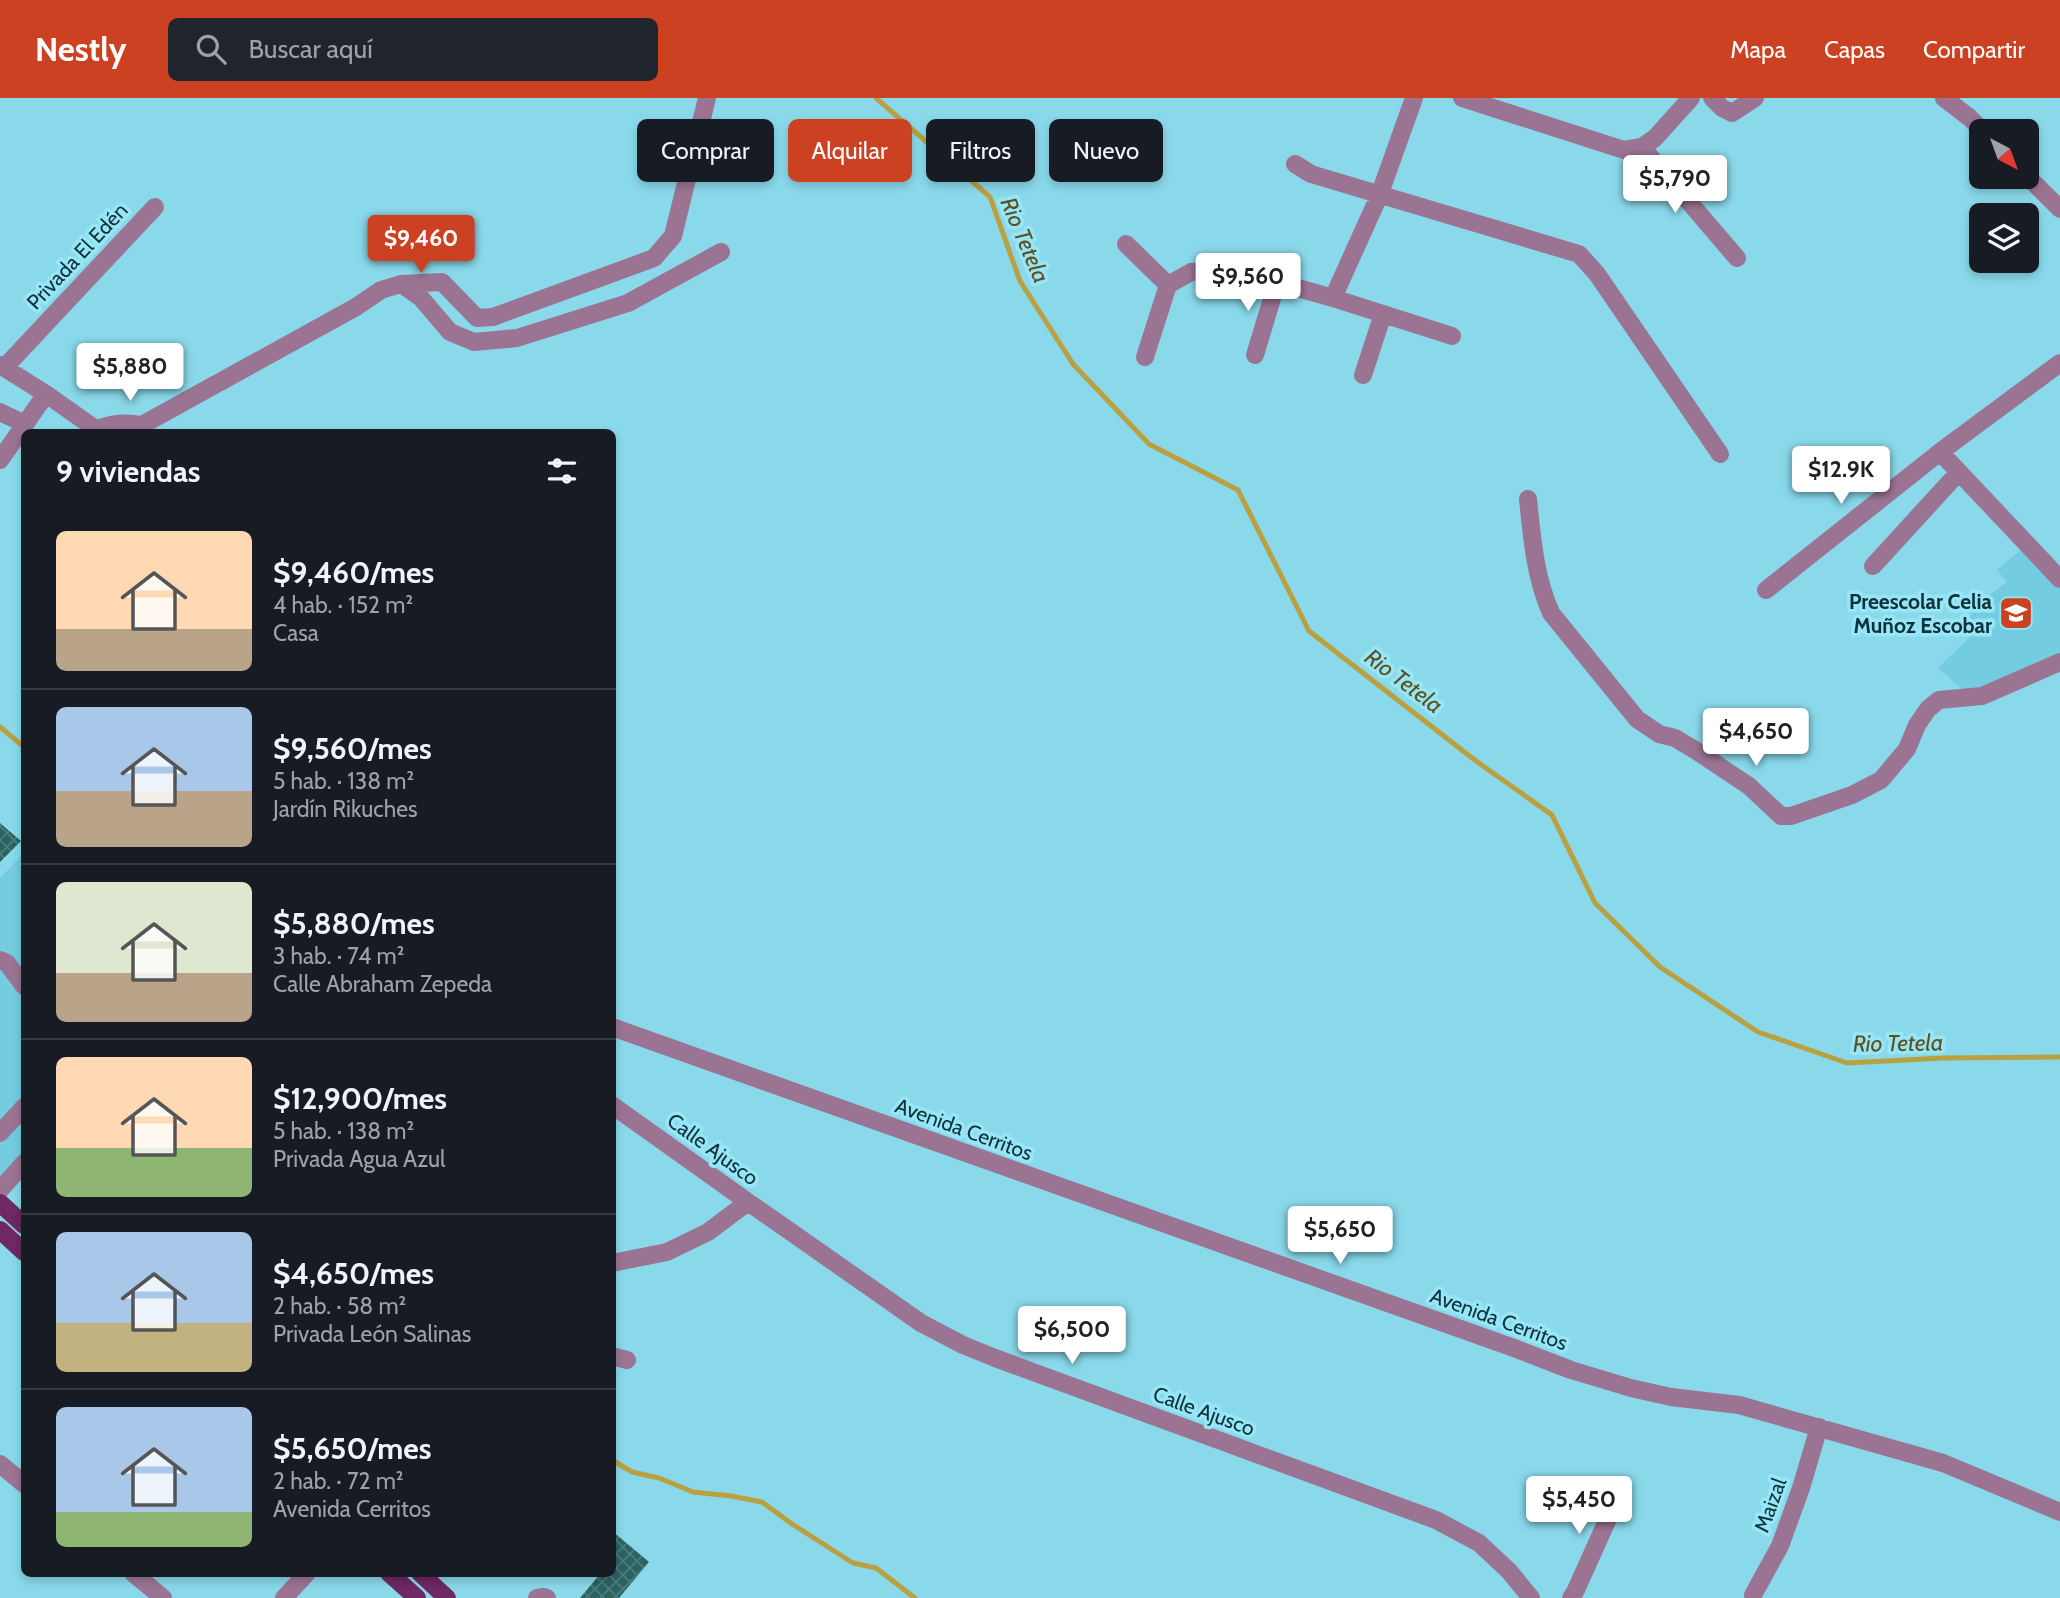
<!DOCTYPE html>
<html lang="es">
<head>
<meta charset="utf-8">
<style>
  body { margin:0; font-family:Cabin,sans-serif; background:#20242c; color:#f1f3f6; height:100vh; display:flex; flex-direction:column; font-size:26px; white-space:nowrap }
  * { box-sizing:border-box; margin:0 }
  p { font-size:23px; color:#9ea1a6 }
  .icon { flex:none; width:38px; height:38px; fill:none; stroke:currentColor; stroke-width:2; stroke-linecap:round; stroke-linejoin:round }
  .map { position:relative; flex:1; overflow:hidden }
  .details { position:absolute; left:21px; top:331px; width:595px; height:1148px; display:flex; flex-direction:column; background:#171b24; border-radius:10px; box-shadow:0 4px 10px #0003 }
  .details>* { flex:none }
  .top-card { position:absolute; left:637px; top:21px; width:665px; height:63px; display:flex; gap:14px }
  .needle { width:46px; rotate:139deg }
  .fabs { position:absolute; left:1969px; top:21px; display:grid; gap:14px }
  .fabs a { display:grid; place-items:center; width:70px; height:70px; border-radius:10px; background:#171b24; box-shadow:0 4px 10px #0003; font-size:35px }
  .price { position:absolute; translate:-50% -60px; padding:0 16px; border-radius:7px; background:#fff; color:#222; font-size:23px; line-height:46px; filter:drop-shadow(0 2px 4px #0008) }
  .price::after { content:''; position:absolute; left:50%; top:42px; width:21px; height:16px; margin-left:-10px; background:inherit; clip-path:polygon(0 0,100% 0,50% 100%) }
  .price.on { background:#cb4122; color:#fff }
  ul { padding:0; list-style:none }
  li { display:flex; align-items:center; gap:21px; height:175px; padding:0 35px }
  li+li { border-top:2px solid #363941 }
  li span { display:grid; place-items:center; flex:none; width:196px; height:140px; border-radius:10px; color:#555 }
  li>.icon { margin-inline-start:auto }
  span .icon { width:84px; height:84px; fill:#fffc; stroke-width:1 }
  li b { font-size:30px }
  h2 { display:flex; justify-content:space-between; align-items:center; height:84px; padding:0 35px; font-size:30px }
  .pill { padding:0 24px; border-radius:10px; background:#171b24; box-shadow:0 4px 10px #0003; font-size:24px; line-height:63px }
  .pill.on { background:#cb4122; color:#fff }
  header { display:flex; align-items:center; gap:42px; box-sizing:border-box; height:98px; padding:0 35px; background:#cb4122; color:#fff }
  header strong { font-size:33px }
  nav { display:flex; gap:38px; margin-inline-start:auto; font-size:24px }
  .search { width:490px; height:63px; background:#20242c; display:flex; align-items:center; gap:18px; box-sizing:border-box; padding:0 24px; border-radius:10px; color:#9ea1a6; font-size:26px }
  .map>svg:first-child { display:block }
  .built { fill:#73cce0 }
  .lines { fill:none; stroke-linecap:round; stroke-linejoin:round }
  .stream { stroke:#baa041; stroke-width:5 }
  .building { fill:url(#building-cross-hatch) }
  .minor { stroke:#9b7493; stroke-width:18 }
  .major { stroke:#6e2863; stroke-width:18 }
  .labels { text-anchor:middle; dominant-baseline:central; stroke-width:7; stroke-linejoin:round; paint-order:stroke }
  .street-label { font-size:21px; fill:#0f3138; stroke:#96e6f8 }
  .poi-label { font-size:21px; font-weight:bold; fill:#0f3138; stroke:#96e6f8; text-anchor:end }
  .water-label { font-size:23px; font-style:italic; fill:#5e501e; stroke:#96e6f8 }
</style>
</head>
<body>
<header>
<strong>Nestly</strong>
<div class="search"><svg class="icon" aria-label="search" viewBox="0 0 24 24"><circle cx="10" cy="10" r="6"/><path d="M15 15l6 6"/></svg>Buscar aquí</div>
<nav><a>Mapa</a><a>Capas</a><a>Compartir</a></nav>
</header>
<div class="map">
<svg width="2060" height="1500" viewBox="0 0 2060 1500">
  <defs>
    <pattern id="building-cross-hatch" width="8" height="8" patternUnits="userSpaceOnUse" patternTransform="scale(1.75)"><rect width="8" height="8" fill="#2a6362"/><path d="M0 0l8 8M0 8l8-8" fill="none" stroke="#4d7a7a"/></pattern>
  </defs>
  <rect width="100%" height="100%" fill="#89d9eb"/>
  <path class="built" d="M2031,443L2060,476V558L1973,600L1938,570L1969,540L1967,525L1978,505L2007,484L1997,472Z
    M23,756L24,758V1076L0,1084V780Z"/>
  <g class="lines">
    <path class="stream" d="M876,0L990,99L1020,183L1073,266L1149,346L1238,392L1309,533L1476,663L1552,717L1595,805L1660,869L1758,934L1847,965L1943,960L2060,959
      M0,629L24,649
      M612,1362L632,1374L659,1380L693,1394L731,1398L762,1404L792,1426L853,1465L876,1470L915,1500"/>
  </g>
  <path class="building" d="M0,725L21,743L0,764Z
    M612,1433L649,1464L619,1500H580L601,1475H612Z"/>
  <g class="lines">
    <path class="minor" d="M1462,0L1624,52L1642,49L1655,40L1691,0
      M1712,0L1722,10L1732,15L1755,0
      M1944,0L1970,20L1983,33
      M1642,49L1737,160
      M1295,66L1311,76L1579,156L1597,176L1720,356
      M2026,77L2060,111
      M1126,146L1168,187
      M401,186L442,184L477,220L493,219L654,160L673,138L707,0
      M1168,187L1191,174L1220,172L1277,184L1333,200L1452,238
      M1333,200L1379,98L1414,0
      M1255,257L1277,184
      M1145,259L1168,187
      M0,267L46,296L100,334
      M4,270L155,109
      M1363,277L1383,216
      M0,314L25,326
      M142,327L356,209L381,192L401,186L421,200L450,234L474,244L517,240L628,205L721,154
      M97,331C113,325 125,324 142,327L147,334
      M1940,354L2060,481
      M0,362L46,296
      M1528,401C1532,440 1535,479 1551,515L1637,621L1659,636L1675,640L1695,652L1749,688L1781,718H1791L1852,697L1881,682L1907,651L1917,627L1928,611L1939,602L1982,598L2060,564
      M1873,468L1959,374
      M1766,492L1940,354L2060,265
      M0,862L7,865L24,888
      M612,929L1514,1250L1571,1272L1631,1290L1671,1299L1739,1307L1943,1365L2060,1414
      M612,1007L748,1104L921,1225L963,1247L995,1260L1436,1422L1479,1445L1509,1473L1531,1500
      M0,1035L24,1009
      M0,1092L24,1065
      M612,1165L667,1154L708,1134L748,1104
      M612,1258L627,1262
      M0,1366L24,1386
      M133,1475L163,1500
      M1753,1497L1780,1448L1801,1390L1819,1329
      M284,1500L307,1475
      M537,1500L544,1499L547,1500
      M1571,1500L1575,1494L1620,1394"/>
    <path class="major" d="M0,1105L24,1127
      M0,1132L24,1154
      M389,1475L417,1500
      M420,1475L447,1500"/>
  </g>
  <defs>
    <g id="school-square" transform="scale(1.75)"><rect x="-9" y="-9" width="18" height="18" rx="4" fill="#cb4122" stroke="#96e6f8"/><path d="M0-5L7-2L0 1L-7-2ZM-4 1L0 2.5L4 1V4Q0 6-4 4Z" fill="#fff"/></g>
  </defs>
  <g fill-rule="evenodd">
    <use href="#school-square" x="2016" y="515"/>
  </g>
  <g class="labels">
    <g class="street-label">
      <text transform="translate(77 158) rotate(-47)">Privada El Edén</text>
      <text transform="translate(964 1031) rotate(20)">Avenida Cerritos</text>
      <text transform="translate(713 1051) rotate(36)">Calle Ajusco</text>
      <text transform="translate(1499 1221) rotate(20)">Avenida Cerritos</text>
      <text transform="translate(1204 1313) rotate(20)">Calle Ajusco</text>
      <text transform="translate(1770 1407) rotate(-70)">Maizal</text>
    </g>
    <g class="poi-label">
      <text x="1992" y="503">Preescolar Celia<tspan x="1992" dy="24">Muñoz Escobar</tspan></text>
    </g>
    <g class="water-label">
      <text transform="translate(1025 142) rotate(67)">Rio Tetela</text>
      <text transform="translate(1404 583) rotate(37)">Rio Tetela</text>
      <text transform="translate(1898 945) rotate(-1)">Rio Tetela</text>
    </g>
  </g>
</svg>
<div class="fabs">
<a><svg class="needle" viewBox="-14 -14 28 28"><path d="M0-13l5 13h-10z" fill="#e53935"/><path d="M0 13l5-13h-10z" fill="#9ea1a6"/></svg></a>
<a><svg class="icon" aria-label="layers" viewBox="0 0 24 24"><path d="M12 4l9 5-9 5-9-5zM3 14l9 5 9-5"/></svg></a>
</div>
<b class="price" style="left:1675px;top:117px">$5,790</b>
<b class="price on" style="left:421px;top:177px">$9,460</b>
<b class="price" style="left:1248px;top:215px">$9,560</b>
<b class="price" style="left:130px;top:305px">$5,880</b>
<b class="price" style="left:1841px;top:408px">$12.9K</b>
<b class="price" style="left:1756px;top:670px">$4,650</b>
<b class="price" style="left:1340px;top:1168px">$5,650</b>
<b class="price" style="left:1072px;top:1268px">$6,500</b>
<b class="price" style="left:1579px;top:1438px">$5,450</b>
<div class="top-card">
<a class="pill">Comprar</a>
<a class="pill on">Alquilar</a>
<a class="pill">Filtros</a>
<a class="pill">Nuevo</a>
</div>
<section class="details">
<h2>9 viviendas<svg class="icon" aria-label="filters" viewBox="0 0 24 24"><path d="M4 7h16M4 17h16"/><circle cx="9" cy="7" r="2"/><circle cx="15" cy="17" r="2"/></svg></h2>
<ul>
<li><span style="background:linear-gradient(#ffd9b3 70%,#b9a48a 0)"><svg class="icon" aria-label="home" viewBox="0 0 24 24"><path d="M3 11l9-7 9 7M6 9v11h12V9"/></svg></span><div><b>$9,460/mes</b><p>4 hab. · 152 m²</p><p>Casa</p></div></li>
<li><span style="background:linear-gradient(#a9c7e8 60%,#b9a48a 0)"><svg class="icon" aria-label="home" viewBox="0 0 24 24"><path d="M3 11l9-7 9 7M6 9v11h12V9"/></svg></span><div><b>$9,560/mes</b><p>5 hab. · 138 m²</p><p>Jardín Rikuches</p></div></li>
<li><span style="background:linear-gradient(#dfe7d0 65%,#b9a48a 0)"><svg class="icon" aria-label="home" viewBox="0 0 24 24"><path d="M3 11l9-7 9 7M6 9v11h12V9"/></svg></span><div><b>$5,880/mes</b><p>3 hab. · 74 m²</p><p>Calle Abraham Zepeda</p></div></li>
<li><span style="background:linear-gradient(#ffd9b3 65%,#8fb573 0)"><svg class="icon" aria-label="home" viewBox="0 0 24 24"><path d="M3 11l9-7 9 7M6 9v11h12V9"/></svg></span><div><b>$12,900/mes</b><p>5 hab. · 138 m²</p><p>Privada Agua Azul</p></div></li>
<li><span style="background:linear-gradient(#a9c7e8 65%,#c2b280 0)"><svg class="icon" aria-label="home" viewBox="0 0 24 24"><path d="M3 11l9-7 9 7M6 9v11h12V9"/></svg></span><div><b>$4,650/mes</b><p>2 hab. · 58 m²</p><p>Privada León Salinas</p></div></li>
<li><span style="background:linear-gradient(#a9c7e8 75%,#8fb573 0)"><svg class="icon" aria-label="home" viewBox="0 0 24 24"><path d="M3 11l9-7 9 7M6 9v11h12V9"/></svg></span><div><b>$5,650/mes</b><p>2 hab. · 72 m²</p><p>Avenida Cerritos</p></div></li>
</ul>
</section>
</div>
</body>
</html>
